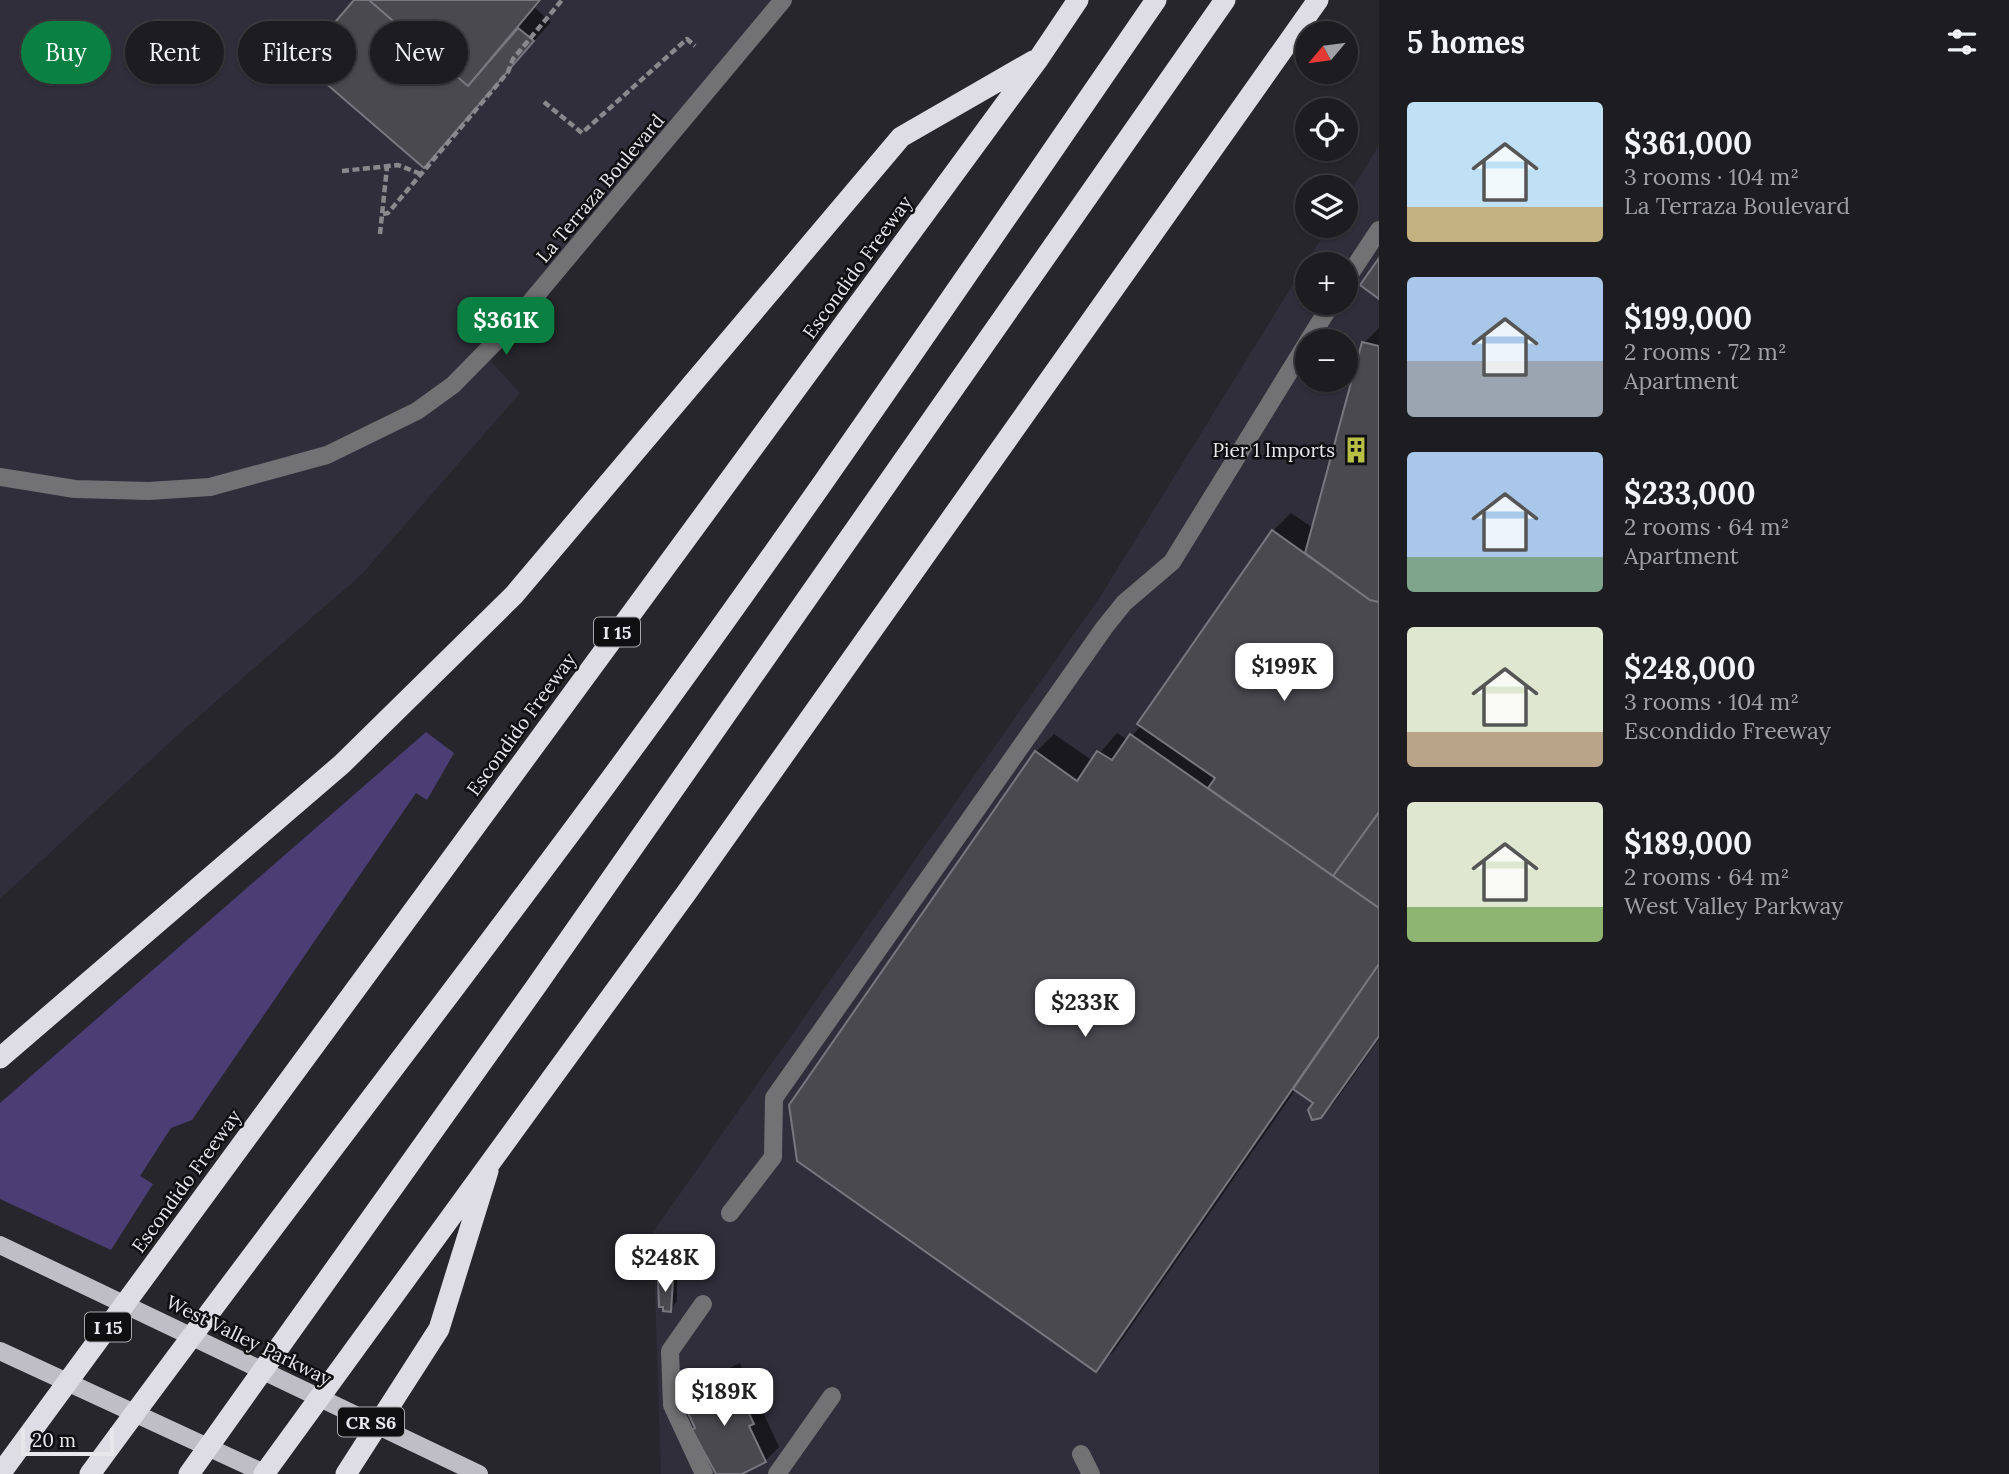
<!DOCTYPE html>
<html lang="en">
<head>
<meta charset="utf-8">
<style>
  body { margin:0; font-family:Lora,serif; background:#29292e; color:#f1f3f6; height:100vh; display:flex; flex-direction:column; font-size:26px; white-space:nowrap }
  * { box-sizing:border-box; margin:0 }
  p { font-size:23px; color:#a0a1a5 }
  .icon { flex:none; width:38px; height:38px; fill:none; stroke:currentColor; stroke-width:2; stroke-linecap:round; stroke-linejoin:round }
  .map { position:relative; flex:1; overflow:hidden }
  .sheet { display:flex; flex-direction:column; background:#1c1c21; width:630px }
  .sheet>* { flex:none }
  .guide { position:absolute; left:21px; top:21px; width:665px; height:63px; display:flex; gap:14px }
  .needle { width:46px; rotate:241deg }
  .buttons { position:absolute; left:1295px; top:21px; display:grid; gap:14px }
  .buttons a { display:grid; place-items:center; width:63px; height:63px; border-radius:50%; background:#1c1c21; box-shadow:0 2px 5px #0004,0 0 0 2px #3a3a3f; font-size:35px }
  .scale { position:absolute; left:21px; bottom:18px; width:93px; box-sizing:border-box; padding-left:7px; border:4px solid #e8e8ec; border-top:0; font-size:19px; line-height:24px; white-space:nowrap; color:#e8e8ec; -webkit-text-stroke:5px #0f0f12; paint-order:stroke }
  .price { position:absolute; translate:-50% -60px; padding:0 16px; border-radius:14px; background:#fff; color:#222; font-size:23px; line-height:46px; filter:drop-shadow(0 2px 4px #0008) }
  .price::after { content:''; position:absolute; left:50%; top:42px; width:21px; height:16px; margin-left:-10px; background:inherit; clip-path:polygon(0 0,100% 0,50% 100%) }
  .price.on { background:#0b8043; color:#fff }
  ul { padding:0; list-style:none }
  li { display:flex; align-items:center; gap:21px; height:175px; padding:0 28px }
  li span { display:grid; place-items:center; flex:none; width:196px; height:140px; border-radius:7px; color:#555 }
  li>.icon { margin-inline-start:auto }
  span .icon { width:84px; height:84px; fill:#fffc; stroke-width:1 }
  li b { font-size:30px }
  h2 { display:flex; justify-content:space-between; align-items:center; height:84px; padding:0 28px; font-size:30px }
  .chip { padding:0 24px; border-radius:32px; background:#1c1c21; box-shadow:0 2px 5px #0004,0 0 0 2px #3a3a3f; font-size:24px; line-height:63px }
  .chip.on { background:#0b8043; color:#fff }
  main { display:flex; flex:1; min-height:0 }
  .map>svg:first-child { display:block }
  .built { fill:#302e3a; fill-rule:evenodd }
  .green { fill:#4a3e74 }
  .shadow { fill:#0007 }
  .building { fill:#4a4950; stroke:#78777f; stroke-width:2 }
  .lines { fill:none; stroke-linecap:round; stroke-linejoin:round }
  .path { stroke:#88888d; stroke-width:4.5; stroke-dasharray:7 3.5; stroke-linecap:butt }
  .minor { stroke:#727275; stroke-width:18 }
  .major { stroke:#bfbec6; stroke-width:18 }
  .highway { stroke:#dedde5; stroke-width:21 }
  .labels { text-anchor:middle; dominant-baseline:central; stroke-width:5; stroke-linejoin:round; paint-order:stroke }
  .shield { fill:#0f0f12; stroke:#a7a7ab; stroke-width:2 }
  .shield-label { font-size:18px; font-weight:bold; fill:#e8e8ec }
  .street-label { font-size:19px; fill:#e8e8ec; stroke:#0f0f12 }
  .poi-label { font-size:19px; fill:#e8e8ec; stroke:#0f0f12; text-anchor:end }
</style>
</head>
<body>
<main>
<div class="map">
<svg width="1379" height="1474" viewBox="0 0 1379 1474">
  <rect width="100%" height="100%" fill="#26262c"/>
  <path class="built" d="M0,0H783L483,353L520,393L362,574L180,733L0,899Z
    M1379,145V1474H661L653,1232L1100,597L1329,226H1346V199ZM1307,264H1346V303H1307ZM1307,341H1346V380H1307Z"/>
  <path class="green" d="M426,732L454,753L427,800L416,793L192,1120L171,1128L140,1176L153,1184L111,1250L0,1199V1103Z"/>
  <path class="shadow" d="M356,0H542L535,8L551,22L423,166Z
    M1379,328V1039L1335,1102L1320,1117L1315,1103L1296,1089L1114,1351L1096,1369L1036,752L1054,734L1093,761L1117,733L1128,740L1142,725L1273,531L1291,513L1313,528L1364,343Z
    M677,1275V1301L670,1310L660,1280L664,1276Z
    M740,1363L746,1376L750,1374L767,1408L763,1412L779,1447L765,1461L738,1474H717L683,1398L697,1384Z"/>
  <path class="building" d="M354,0H369L468,86L518,28L534,41L424,168L301,62Z
    M369,0H540L468,86Z
    M1379,258V299L1360,285Z
    M1362,342L1379,346V602L1370,600L1305,553Z
    M1272,530L1370,600L1379,602V812L1333,876L1208,788L1215,778L1137,724Z
    M1130,734L1379,908V964L1096,1372L797,1161L789,1105L1035,751L1077,781L1097,751L1112,760Z
    M1379,812V908L1333,876Z
    M1379,964V1036L1321,1118L1312,1120L1308,1110L1313,1103L1293,1089Z
    M658,1279H673L671,1312L663,1311V1307H659Z
    M726,1376L732,1389L736,1386L754,1424L749,1426L766,1462L742,1474H716L692,1430L695,1428L681,1398Z"/>
  <g class="lines">
    <path class="path" d="M544,102L582,133L687,39L695,46
      M342,171L398,165L421,174
      M383,214L388,213L508,72L513,59L562,0
      M380,234L387,167"/>
    <path class="minor" d="M1346,280L1379,230
      M1308,341L1332,303
      M0,477L75,489L149,491L210,487L327,455L417,411L453,385L508,329L783,0
      M730,1213L773,1157L774,1098L1104,628L1124,603L1172,562L1307,343
      M703,1304L670,1351L672,1405L704,1474
      M1081,1454L1091,1474
      M777,1474L832,1396"/>
    <path class="major" d="M0,1245L479,1474
      M0,1351L266,1474"/>
    <path class="highway" d="M0,1058L342,764L514,595L901,137L1033,61
      M0,1474L1039,58L1078,0
      M90,1474C250,1255 416,1041 578,823C778,554 966,276 1156,0
      M189,1474L537,985L1225,0
      M264,1474L687,892L1318,0
      M346,1474L439,1329L488,1171"/>
  </g>
  <defs>
    <g id="building-bare" transform="scale(2.1)"><path d="M-4-6H4V6H1V3H-1V6H-4ZM-2.5-4.3h1.7v1.8h-1.7ZM.8-4.3h1.7v1.8H.8ZM-2.5-1h1.7V.8h-1.7ZM.8-1h1.7V.8H.8Z" fill="#b9c046" stroke="#0f0f12" stroke-width="2.5" paint-order="stroke"/></g>
  </defs>
  <g fill-rule="evenodd">
    <use href="#building-bare" x="1356" y="450"/>
  </g>
  <g class="labels">
    <g class="shield">
      <rect x="594" y="617.5" width="46" height="29" rx="5"/>
      <rect x="85" y="1312.5" width="46" height="29" rx="5"/>
      <rect x="338" y="1407.5" width="66" height="29" rx="5"/>
    </g>
    <g class="shield-label">
      <text x="617" y="632">I 15</text>
      <text x="108" y="1327">I 15</text>
      <text x="371" y="1422">CR S6</text>
    </g>
    <g class="street-label">
      <text transform="translate(600 188) rotate(-50)">La Terraza Boulevard</text>
      <text transform="translate(857 267) rotate(-54)">Escondido Freeway</text>
      <text transform="translate(521 724) rotate(-54)">Escondido Freeway</text>
      <text transform="translate(186 1181) rotate(-54)">Escondido Freeway</text>
      <text transform="translate(249 1340) rotate(26)">West Valley Parkway</text>
    </g>
    <g class="poi-label">
      <text x="1335" y="450">Pier 1 Imports</text>
    </g>
  </g>
</svg>
<div class="buttons">
<a><svg class="needle" viewBox="-14 -14 28 28"><path d="M0-13l5 13h-10z" fill="#e53935"/><path d="M0 13l5-13h-10z" fill="#a0a1a5"/></svg></a>
<a><svg class="icon" aria-label="locate" viewBox="0 0 24 24"><circle cx="12" cy="12" r="6"/><path d="M12 2v4M12 18v4M2 12h4M18 12h4"/></svg></a>
<a><svg class="icon" aria-label="layers" viewBox="0 0 24 24"><path d="M12 4l9 5-9 5-9-5zM3 14l9 5 9-5"/></svg></a>
<a>+</a>
<a>−</a>
</div>
<div class="scale">20 m</div>
<b class="price on" style="left:506px;top:357px">$361K</b>
<b class="price" style="left:1284px;top:703px">$199K</b>
<b class="price" style="left:1085px;top:1039px">$233K</b>
<b class="price" style="left:665px;top:1294px">$248K</b>
<b class="price" style="left:724px;top:1428px">$189K</b>
<div class="guide">
<a class="chip on">Buy</a>
<a class="chip">Rent</a>
<a class="chip">Filters</a>
<a class="chip">New</a>
</div>
</div>
<section class="sheet">
<h2>5 homes<svg class="icon" aria-label="filters" viewBox="0 0 24 24"><path d="M4 7h16M4 17h16"/><circle cx="9" cy="7" r="2"/><circle cx="15" cy="17" r="2"/></svg></h2>
<ul>
<li><span style="background:linear-gradient(#bfe0f5 75%,#c2b280 0)"><svg class="icon" aria-label="home" viewBox="0 0 24 24"><path d="M3 11l9-7 9 7M6 9v11h12V9"/></svg></span><div><b>$361,000</b><p>3 rooms · 104 m²</p><p>La Terraza Boulevard</p></div></li>
<li><span style="background:linear-gradient(#a9c7e8 60%,#9aa5b1 0)"><svg class="icon" aria-label="home" viewBox="0 0 24 24"><path d="M3 11l9-7 9 7M6 9v11h12V9"/></svg></span><div><b>$199,000</b><p>2 rooms · 72 m²</p><p>Apartment</p></div></li>
<li><span style="background:linear-gradient(#a9c7e8 75%,#7fa58c 0)"><svg class="icon" aria-label="home" viewBox="0 0 24 24"><path d="M3 11l9-7 9 7M6 9v11h12V9"/></svg></span><div><b>$233,000</b><p>2 rooms · 64 m²</p><p>Apartment</p></div></li>
<li><span style="background:linear-gradient(#dfe7d0 75%,#b9a48a 0)"><svg class="icon" aria-label="home" viewBox="0 0 24 24"><path d="M3 11l9-7 9 7M6 9v11h12V9"/></svg></span><div><b>$248,000</b><p>3 rooms · 104 m²</p><p>Escondido Freeway</p></div></li>
<li><span style="background:linear-gradient(#dfe7d0 75%,#8fb573 0)"><svg class="icon" aria-label="home" viewBox="0 0 24 24"><path d="M3 11l9-7 9 7M6 9v11h12V9"/></svg></span><div><b>$189,000</b><p>2 rooms · 64 m²</p><p>West Valley Parkway</p></div></li>
</ul>
</section>
</main>
</body>
</html>
